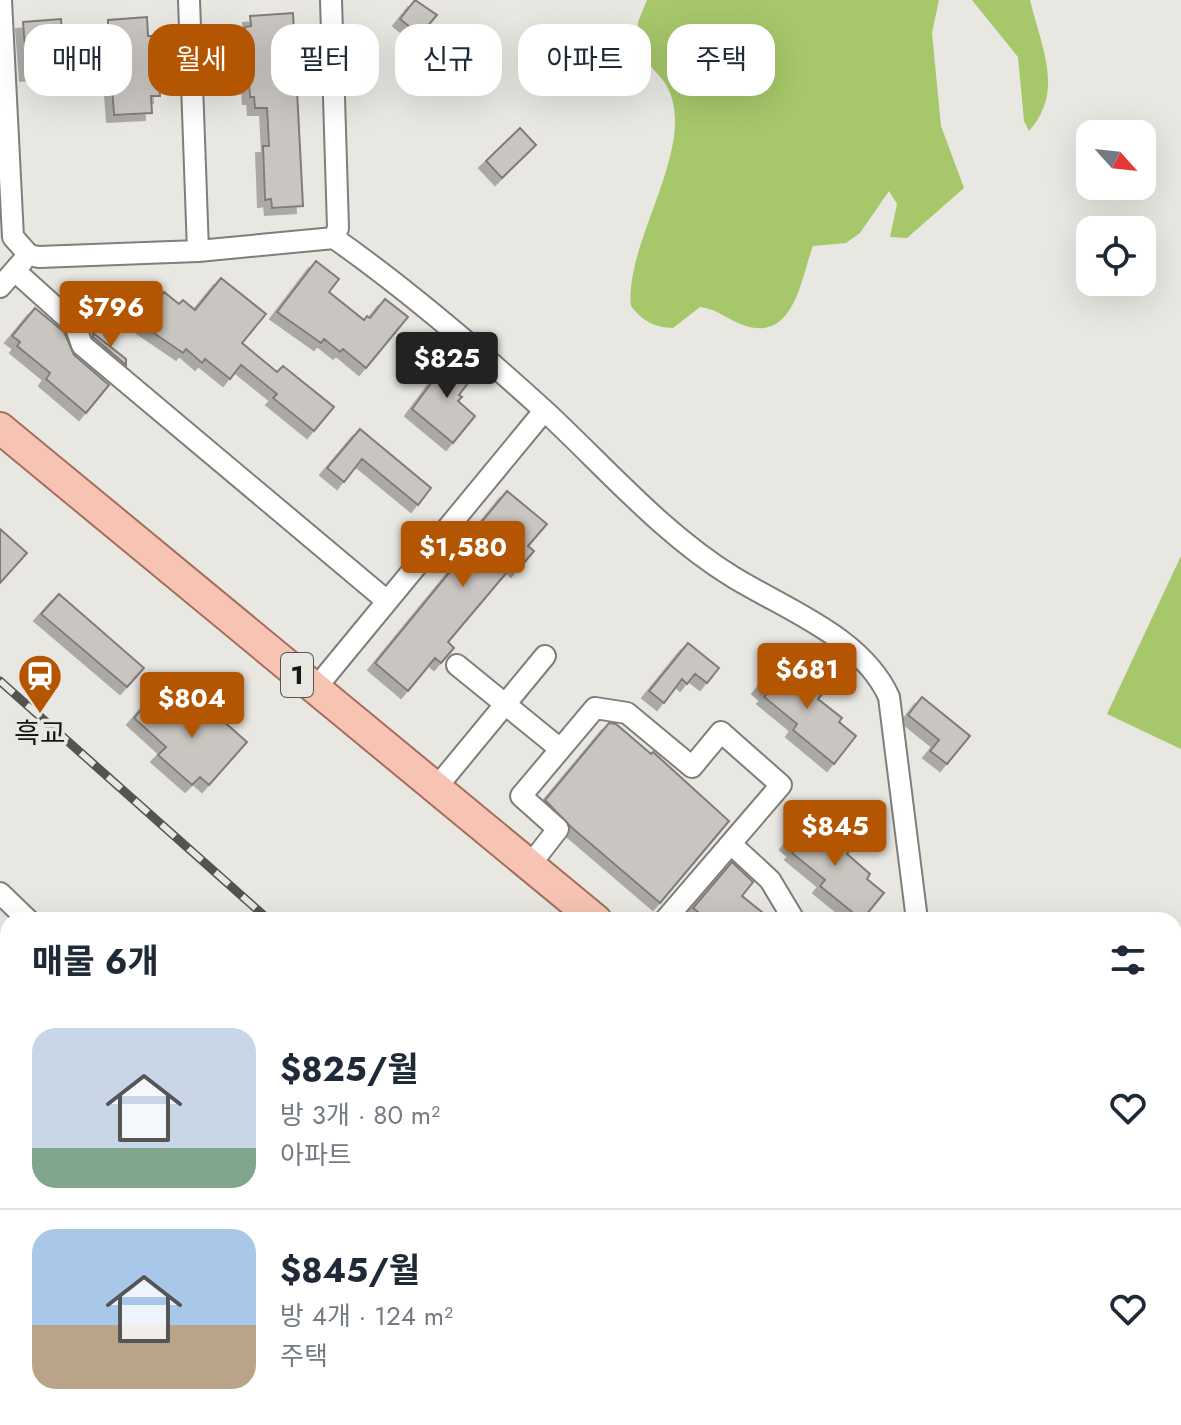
<!DOCTYPE html>
<html lang="ko">
<head>
<meta charset="utf-8">
<style>
  body { margin:0; font-family:Jost,"Noto Sans KR",sans-serif; background:#f2f2f3; color:#1f2937; height:100vh; display:flex; flex-direction:column; font-size:30px; white-space:nowrap }
  * { box-sizing:border-box; margin:0 }
  p { font-size:26px; color:#747a83 }
  .icon { flex:none; width:44px; height:44px; fill:none; stroke:currentColor; stroke-width:2; stroke-linecap:round; stroke-linejoin:round }
  .map { position:relative; flex:1; overflow:hidden }
  .side { position:absolute; left:0px; top:912px; width:1182px; height:514px; display:flex; flex-direction:column; background:#fff; border-radius:24px 24px 0 0; box-shadow:0 8px 32px #0002 }
  .side>* { flex:none }
  .banner { position:absolute; left:24px; top:24px; width:1134px; height:72px; display:flex; gap:16px }
  .needle { width:52px; rotate:117deg }
  .fabs { position:absolute; left:1076px; top:120px; display:grid; gap:16px }
  .fabs a { display:grid; place-items:center; width:80px; height:80px; border-radius:16px; background:#fff; box-shadow:0 8px 32px #0002; font-size:40px }
  .price { position:absolute; translate:-50% -68px; padding:0 18px; border-radius:8px; background:#b45601; color:#fff; font-size:26px; line-height:52px; filter:drop-shadow(0 2px 4px #0008) }
  .price::after { content:''; position:absolute; left:50%; top:48px; width:24px; height:18px; margin-left:-12px; background:inherit; clip-path:polygon(0 0,100% 0,50% 100%) }
  .price.active { background:#222; color:#fff }
  ul { padding:0; list-style:none }
  li { display:flex; align-items:center; gap:24px; height:200px; padding:0 32px }
  li+li { border-top:2px solid #e0e1e3 }
  li span { display:grid; place-items:center; flex:none; width:224px; height:160px; border-radius:24px; color:#555 }
  li>.icon { margin-inline-start:auto }
  span .icon { width:96px; height:96px; fill:#fffc; stroke-width:1 }
  li b { font-size:34px }
  h2 { display:flex; justify-content:space-between; align-items:center; height:96px; padding:0 32px; font-size:34px }
  .pill { padding:0 28px; border-radius:24px; background:#fff; box-shadow:0 8px 32px #0002; font-size:28px; line-height:72px }
  .pill.active { background:#b45601; color:#fff }
  .map>svg:first-child { display:block }
  .green { fill:#a6c76a }
  .building { fill:#c9c5c1; stroke:#807d79; stroke-width:2; filter:url(#shadow) }
  .lines { fill:none; stroke-linecap:round; stroke-linejoin:round }
  .service-casing { stroke:#7f7e79; stroke-width:14 }
  .minor-casing { stroke:#7f7e79; stroke-width:24 }
  .primary-casing { stroke:#a56d5b; stroke-width:34 }
  .service { stroke:#fff; stroke-width:10 }
  .minor { stroke:#fff; stroke-width:20 }
  .primary { stroke:#f7c4b3; stroke-width:30 }
  .rail-casing { stroke:#535350; stroke-width:9 }
  .rail { stroke:#e8e7e2; stroke-width:6; stroke-dasharray:18; stroke-linecap:butt }
  .labels { text-anchor:middle; dominant-baseline:central; stroke-width:7; stroke-linejoin:round; paint-order:stroke }
  .shield { fill:#e8e7e2; stroke:#565552; stroke-width:2 }
  .shield-label { font-size:26px; font-weight:bold; fill:#171715 }
  .poi-label { font-size:28px; fill:#171715; stroke:#e8e7e2 }
</style>
</head>
<body>
<div class="map">
<svg width="1181" height="1425" viewBox="0 0 1181 1425">
  <defs>
    <filter id="shadow"><feDropShadow dx="-7" dy="7" stdDeviation="0" flood-color="#0004"/></filter>
  </defs>
  <rect width="100%" height="100%" fill="#e8e7e2"/>
  <path class="green" d="M647,0H939L932,33L941,126L964,188L907,238L890,237L897,204L889,191L860,233L846,243L813,246C801,277 795,341 746,326C729,321 718,309 700,307L673,328C653,327 643,321 631,306C624,240 702,142 665,83C657,72 645,61 637,50L638,22Z
    M972,0H1030C1041,47 1065,91 1029,131L1024,121L1018,57Z
    M1181,556V749L1107,714Z"/>
  <path class="building" d="M415,0L437,15L420,35L400,19Z
    M293,13L303,206L272,208L271,199L265,200L263,146H269L267,108H255L254,97H250L245,27L251,26L250,16Z
    M147,17L148,36H156L160,96H151L152,113L114,115L112,88H104L101,28H108V20Z
    M61,19L65,70L27,74L23,22Z
    M520,128L536,145L502,178L486,161Z
    M316,261L339,279L329,292L364,320L367,316L370,318L385,299L408,317L366,368L343,349L340,352L324,339L321,343L277,312Z
    M221,278L266,314L242,343L277,372L283,366L334,407L314,431L273,398L277,394L241,365L230,379L205,359L202,363L186,349L183,353L139,323L164,292L179,304L183,300L195,310Z
    M35,308L64,332L74,355L109,385L86,413L46,379L50,373L17,346L20,342L12,336Z
    M93,333L126,359V365L93,337Z
    M452,355L475,374L459,395L462,397L458,401L475,416L453,443L412,409Z
    M360,429L431,488L418,505L362,459L344,482L327,468Z
    M507,491L547,524L528,546L534,551L518,570L513,565L448,642L454,648L441,663L435,658L408,691L375,663L462,557L456,553Z
    M0,529L27,553L0,583Z
    M59,594L144,668L127,687L41,614Z
    M688,643L719,668L707,683L695,674L687,684L682,679L664,703L649,691Z
    M782,660L823,693L818,699L842,718L839,722L856,736L834,764L793,730L797,724L764,697L767,694L759,687Z
    M195,696L247,742L209,785L200,777L192,785L158,755L166,747L134,718L151,698L174,719Z
    M922,697L970,736L947,764L930,751L939,740L908,715Z
    M609,723L616,724L651,754L653,752L729,821L660,903L571,827L545,800Z
    M809,816L851,849L847,854L870,874L867,879L884,893L862,920L820,886L825,880L792,853L795,850L787,843Z
    M732,862L753,882L742,896L772,920H708L693,908Z"/>
  <g class="lines">
    <g class="service-casing">
      <path id="service" d="M0,1279L8,1281"/>
    </g>
    <g class="minor-casing">
      <path id="minor" d="M1,0L13,237L29,255L39,257L198,251L334,238L338,228L331,0
        M189,0L198,251
        M334,238C408,290 479,351 546,412C606,468 663,534 733,577C787,610 862,637 889,697L917,920
        M15,271L75,325L82,345L387,601
        M0,287L23,261
        M457,665L559,748
        M315,689L544,411
        M436,788L545,656
        M731,844L770,880L794,920
        M530,865L558,829L521,796L595,708L627,713L692,767L721,732L781,785L665,920
        M0,893L28,920
        M686,1418L702,1425"/>
    </g>
    <g class="primary-casing">
      <path id="primary" d="M0,428L596,920
        M1174,1397L1181,1403"/>
    </g>
    <use href="#service" class="service"/>
    <use href="#minor" class="minor"/>
    <use href="#primary" class="primary"/>
    <g class="rail-casing">
      <path id="rail" d="M0,681L269,920
        M826,1418L834,1425"/>
    </g>
    <use href="#rail" class="rail"/>
  </g>
  <defs>
    <g id="station-pin" transform="scale(2.3)"><path d="M0 17L-7.5 6A9.5 9.5 0 1 1 7.5 6Z" fill="#b45601" stroke="#e8e7e2"/><path d="M-3-6H3Q5-6 5-4V2Q5 4 3 4L4.5 6H3L1.5 4h-3L-3 6H-4.5L-3 4Q-5 4-5 2V-4Q-5-6-3-6ZM-3.5-4v3h7v-3ZM-3.5 1v1.5H-2V1ZM2 1v1.5H3.5V1Z" fill="#fff"/></g>
  </defs>
  <g fill-rule="evenodd">
    <use href="#station-pin" x="40" y="676"/>
  </g>
  <g class="labels">
    <rect class="shield" x="281" y="653" width="32" height="44" rx="6"/>
    <g class="shield-label">
      <text x="297" y="675">1</text>
    </g>
    <g class="poi-label">
      <text x="40" y="733">흑교</text>
    </g>
  </g>
</svg>
<div class="fabs">
<a><svg class="needle" viewBox="-14 -14 28 28"><path d="M0-13l5 13h-10z" fill="#e53935"/><path d="M0 13l5-13h-10z" fill="#747a83"/></svg></a>
<a><svg class="icon" aria-label="locate" viewBox="0 0 24 24"><circle cx="12" cy="12" r="6"/><path d="M12 2v4M12 18v4M2 12h4M18 12h4"/></svg></a>
</div>
<b class="price" style="left:111px;top:349px">$796</b>
<b class="price active" style="left:447px;top:400px">$825</b>
<b class="price" style="left:463px;top:589px">$1,580</b>
<b class="price" style="left:807px;top:711px">$681</b>
<b class="price" style="left:192px;top:740px">$804</b>
<b class="price" style="left:835px;top:868px">$845</b>
<div class="banner">
<a class="pill">매매</a>
<a class="pill active">월세</a>
<a class="pill">필터</a>
<a class="pill">신규</a>
<a class="pill">아파트</a>
<a class="pill">주택</a>
</div>
<section class="side">
<h2>매물 6개<svg class="icon" aria-label="filters" viewBox="0 0 24 24"><path d="M4 7h16M4 17h16"/><circle cx="9" cy="7" r="2"/><circle cx="15" cy="17" r="2"/></svg></h2>
<ul>
<li><span style="background:linear-gradient(#c9d6e8 75%,#7fa58c 0)"><svg class="icon" aria-label="home" viewBox="0 0 24 24"><path d="M3 11l9-7 9 7M6 9v11h12V9"/></svg></span><div><b>$825/월</b><p>방 3개 · 80 m²</p><p>아파트</p></div><svg class="icon" aria-label="heart" viewBox="0 0 24 24"><path d="M12 20l-8-8c-3-5 5-10 8-4 3-6 11-1 8 4z"/></svg></li>
<li><span style="background:linear-gradient(#a9c7e8 60%,#b9a48a 0)"><svg class="icon" aria-label="home" viewBox="0 0 24 24"><path d="M3 11l9-7 9 7M6 9v11h12V9"/></svg></span><div><b>$845/월</b><p>방 4개 · 124 m²</p><p>주택</p></div><svg class="icon" aria-label="heart" viewBox="0 0 24 24"><path d="M12 20l-8-8c-3-5 5-10 8-4 3-6 11-1 8 4z"/></svg></li>
</ul>
</section>
</div>
</body>
</html>
